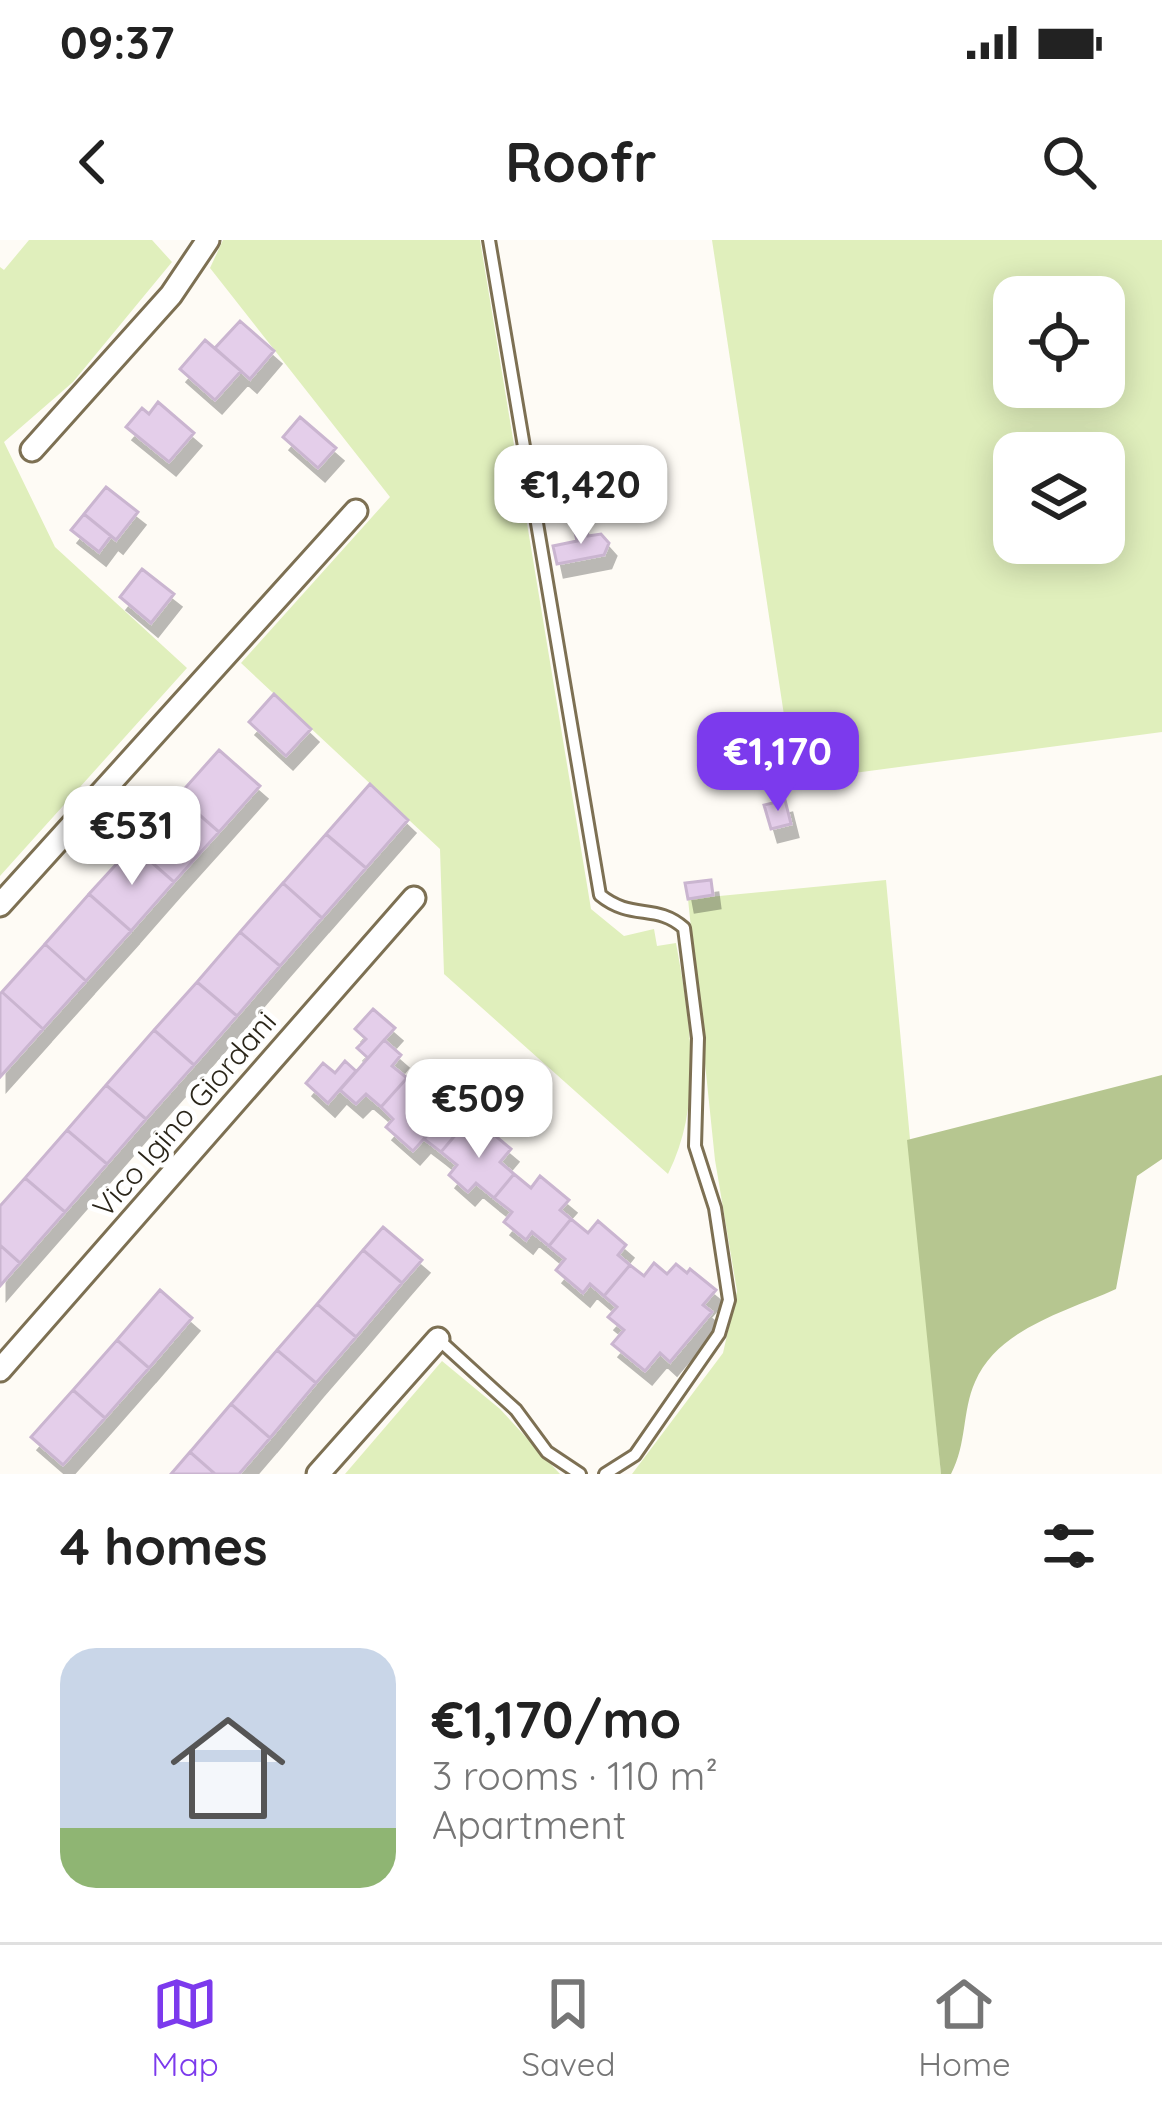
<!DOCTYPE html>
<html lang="en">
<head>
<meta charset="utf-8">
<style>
  body { margin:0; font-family:Quicksand,sans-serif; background:#f6f6f6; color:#222; height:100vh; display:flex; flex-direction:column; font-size:45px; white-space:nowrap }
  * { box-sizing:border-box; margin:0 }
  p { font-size:39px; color:#767676 }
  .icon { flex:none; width:66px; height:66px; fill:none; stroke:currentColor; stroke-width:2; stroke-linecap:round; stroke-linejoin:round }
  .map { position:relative; height:1234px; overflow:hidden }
  .sheet { display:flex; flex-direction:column; background:#fff; flex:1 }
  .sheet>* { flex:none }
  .buttons { position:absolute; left:993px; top:36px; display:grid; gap:24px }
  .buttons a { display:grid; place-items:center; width:132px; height:132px; border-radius:24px; background:#fff; box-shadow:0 6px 30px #0003; font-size:60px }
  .price { position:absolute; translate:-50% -102px; padding:0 27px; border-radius:24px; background:#fff; color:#222; font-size:39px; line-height:78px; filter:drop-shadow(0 3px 6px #0008) }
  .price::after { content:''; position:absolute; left:50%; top:72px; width:36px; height:27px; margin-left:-18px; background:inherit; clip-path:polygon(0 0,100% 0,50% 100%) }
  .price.selected { background:#7c3aed; color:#fff }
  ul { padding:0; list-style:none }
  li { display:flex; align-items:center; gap:36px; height:300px; padding:0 60px }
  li+li { border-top:3px solid #e0e0e0 }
  li span { display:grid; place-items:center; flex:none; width:336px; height:240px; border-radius:36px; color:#555 }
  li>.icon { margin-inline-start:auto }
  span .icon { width:144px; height:144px; fill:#fffc; stroke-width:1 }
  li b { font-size:51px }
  h2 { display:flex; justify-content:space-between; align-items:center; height:144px; padding:0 60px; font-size:51px }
  .status { display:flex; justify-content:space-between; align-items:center; height:84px; padding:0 60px; background:#fff; direction:ltr }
  .status svg { height:33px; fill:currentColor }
  header { display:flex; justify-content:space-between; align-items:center; height:156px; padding:0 60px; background:#fff; font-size:54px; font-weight:700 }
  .menu { display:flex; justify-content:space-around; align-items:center; height:168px; border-top:3px solid #e0e0e0; background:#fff; font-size:33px; color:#767676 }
  .menu a { display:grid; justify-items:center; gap:6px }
  .menu .selected { color:#7c3aed }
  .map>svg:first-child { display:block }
  .green { fill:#e0efbc; fill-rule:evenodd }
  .forest { fill:#b6c690 }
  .building { fill:#e4ceea; stroke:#cab5d0; stroke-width:3; filter:url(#shadow) }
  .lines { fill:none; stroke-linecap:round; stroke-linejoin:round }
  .lane-casing { stroke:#7d7053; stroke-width:16 }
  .street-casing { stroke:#7d7053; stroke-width:27 }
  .lane { stroke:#fff; stroke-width:10 }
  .street { stroke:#fff; stroke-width:21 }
  .labels { text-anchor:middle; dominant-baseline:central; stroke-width:10; stroke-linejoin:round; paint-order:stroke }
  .street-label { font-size:30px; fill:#2b261a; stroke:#fff }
</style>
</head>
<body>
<div class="status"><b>09:37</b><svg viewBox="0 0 49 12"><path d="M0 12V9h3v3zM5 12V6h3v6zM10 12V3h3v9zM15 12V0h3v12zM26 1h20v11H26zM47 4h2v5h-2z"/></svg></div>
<header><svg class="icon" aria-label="back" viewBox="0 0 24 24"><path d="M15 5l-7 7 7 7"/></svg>Roofr<svg class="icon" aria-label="search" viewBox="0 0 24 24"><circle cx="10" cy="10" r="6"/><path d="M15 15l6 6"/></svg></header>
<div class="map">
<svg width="1162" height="1234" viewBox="0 0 1162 1234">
  <defs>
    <filter id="shadow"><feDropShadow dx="7" dy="13" stdDeviation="0" flood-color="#0004"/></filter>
  </defs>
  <rect width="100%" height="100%" fill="#fefbf5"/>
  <path class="green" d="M29,0H152L172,22L73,142L4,202L55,307L187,428L0,636V27L4,30Z
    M223,0H480L591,669L624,696L654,689L657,706L676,703C690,780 704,863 668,934L444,734L440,609L241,423L390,257L210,28Z
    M712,0H1162V492L794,541ZM1104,57V147H1014V57ZM1104,213V303H1014V213Z
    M886,640L941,1234H632L723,1113L737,1051L715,920L688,659Z
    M442,1121L500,1169L560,1234H345Z"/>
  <path class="forest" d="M1162,835V919L1137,936L1116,1049C1068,1071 998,1088 975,1142C962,1171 967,1204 951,1234H941L907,900Z"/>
  <path class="building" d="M240,81L274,111L250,139L215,108Z
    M205,100L241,131L215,160L180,129Z
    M158,162L194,193L169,222L126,187L142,168L149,174Z
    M300,177L336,208L318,228L283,197Z
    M106,247L138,272L116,300L84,274Z
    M84,274L111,296L99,312L71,290Z
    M586,286L588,296L601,294L609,303L604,315L557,324L553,306L577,301L574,288Z
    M142,329L174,354L151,383L120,357Z
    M274,454L311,489L286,516L249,482Z
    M219,510L260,546L219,592L178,556Z
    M370,544L408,580L366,628L326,594Z
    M178,556L219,592L174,642L133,606Z
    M785,560L791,584L771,589L764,565Z
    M326,594L366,628L322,678L283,643Z
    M133,606L174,642L131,691L89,654Z
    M711,640L713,655L688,659L685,643Z
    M283,643L322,678L280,726L240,692Z
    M89,654L131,691L86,741L45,704Z
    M240,692L280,726L237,776L197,742Z
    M45,704L86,741L43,789L2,752Z
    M197,742L237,776L194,825L154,790Z
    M2,752L43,789L0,837V754Z
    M373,769L395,788L368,818L357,808L366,799L355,789Z
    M154,790L194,825L146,879L106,845Z
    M384,800L401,815L392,826L407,838L381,867L366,854L356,864L340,850Z
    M345,821L356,831L328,863L306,843L323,823L335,833Z
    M407,838L420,850L428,841L455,864L413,911L386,887L393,879L381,867Z
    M106,845L146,879L107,924L67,890Z
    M449,871L463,886L441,912L424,899Z
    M463,886L478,898L486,888L511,909L500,922L514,934L494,958L476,943L468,952L449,935L457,925L441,912Z
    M67,890L107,924L65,972L25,938Z
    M514,934L531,948L540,936L569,960L560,970L571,979L549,1006L532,992L526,1000L504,982L512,972L494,958Z
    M25,938L65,972L20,1023L0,1005V966Z
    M571,979L588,993L598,981L626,1005L618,1015L630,1025L604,1056L590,1044L583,1053L556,1030L565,1019L549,1006Z
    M383,987L422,1020L402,1043L363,1010Z
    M0,1005L20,1023L0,1046Z
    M363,1010L402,1043L356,1097L317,1064Z
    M654,1023L667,1034L676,1024L687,1033L690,1029L716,1050L703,1065L712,1072L670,1122L660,1113L645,1131L612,1104L624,1090L608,1077L617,1067L604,1056L630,1025L644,1036Z
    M160,1050L192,1078L149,1128L117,1100Z
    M317,1064L356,1097L316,1143L277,1110Z
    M117,1100L149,1128L105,1178L73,1150Z
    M277,1110L316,1143L270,1198L231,1164Z
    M73,1150L105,1178L63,1225L31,1197Z
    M231,1164L270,1198L239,1234H215L190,1212Z
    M190,1212L215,1234H171Z"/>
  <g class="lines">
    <g class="lane-casing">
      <path id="lane" d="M489,0L600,655C632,681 656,663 684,688L698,798L695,906L715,968L729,1060L719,1094L635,1215L605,1234
        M438,1099L516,1170L547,1212L580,1234"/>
    </g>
    <g class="street-casing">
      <path id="street" d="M32,210L171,55L208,0
        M0,665L356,271
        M0,1130L414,658
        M318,1234L438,1099"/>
    </g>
    <use href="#lane" class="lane"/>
    <use href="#street" class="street"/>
  </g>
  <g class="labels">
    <g class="street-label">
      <text transform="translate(184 874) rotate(-49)">Vico Igino Giordani</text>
    </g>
  </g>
</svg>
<div class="buttons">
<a><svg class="icon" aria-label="locate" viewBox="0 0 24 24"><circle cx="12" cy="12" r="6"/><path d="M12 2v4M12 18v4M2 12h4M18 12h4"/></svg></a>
<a><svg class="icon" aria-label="layers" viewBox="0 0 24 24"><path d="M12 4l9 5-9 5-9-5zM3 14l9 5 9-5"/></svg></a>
</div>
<b class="price" style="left:581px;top:307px">€1,420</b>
<b class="price selected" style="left:778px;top:574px">€1,170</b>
<b class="price" style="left:132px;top:648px">€531</b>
<b class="price" style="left:479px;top:921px">€509</b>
</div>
<section class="sheet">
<h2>4 homes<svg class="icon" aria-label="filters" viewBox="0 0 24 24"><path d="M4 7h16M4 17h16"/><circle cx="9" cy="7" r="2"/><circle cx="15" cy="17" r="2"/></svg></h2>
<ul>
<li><span style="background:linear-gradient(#c9d6e8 75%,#8fb573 0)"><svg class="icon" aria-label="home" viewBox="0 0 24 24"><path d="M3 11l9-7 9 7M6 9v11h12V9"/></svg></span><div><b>€1,170/mo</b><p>3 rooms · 110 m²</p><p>Apartment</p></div></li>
</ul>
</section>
<nav class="menu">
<a class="selected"><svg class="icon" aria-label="map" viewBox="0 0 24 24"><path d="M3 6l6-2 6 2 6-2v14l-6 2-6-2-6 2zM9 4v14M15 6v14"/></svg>Map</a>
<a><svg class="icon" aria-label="saved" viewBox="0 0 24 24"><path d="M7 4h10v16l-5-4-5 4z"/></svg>Saved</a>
<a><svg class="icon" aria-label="home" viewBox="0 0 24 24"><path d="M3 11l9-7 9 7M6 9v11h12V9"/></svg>Home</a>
</nav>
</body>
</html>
